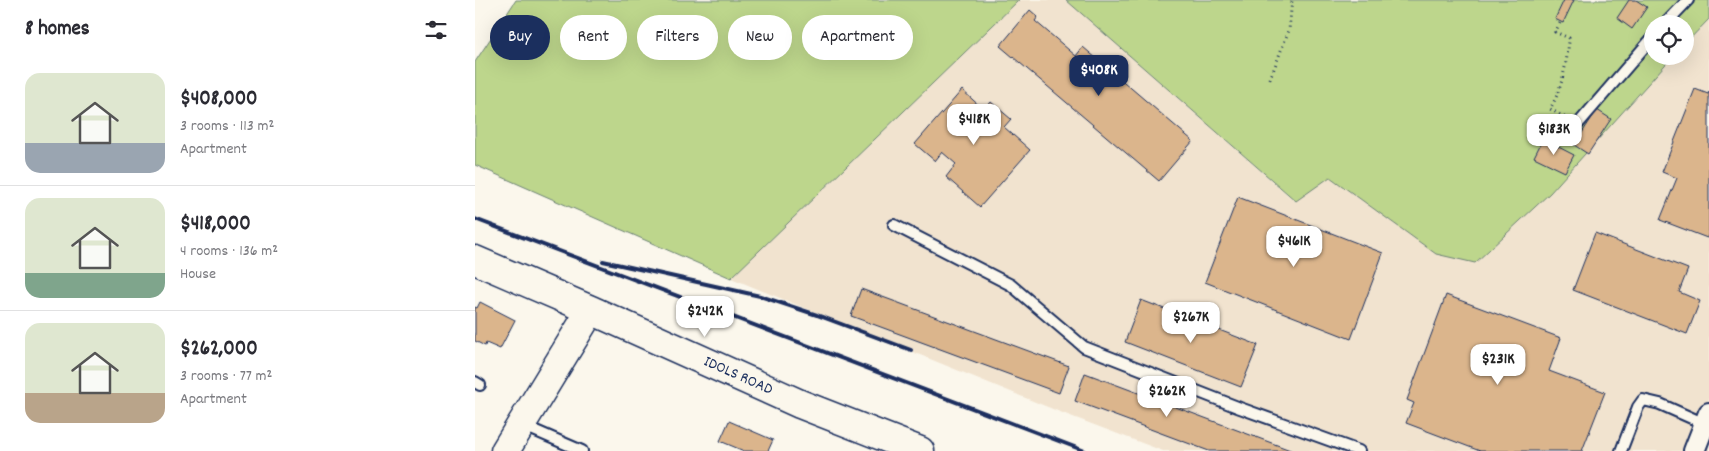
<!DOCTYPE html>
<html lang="en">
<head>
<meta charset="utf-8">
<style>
  body { margin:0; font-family:Dekko,sans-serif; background:#f2f2f3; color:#2b2b33; height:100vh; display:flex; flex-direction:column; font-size:19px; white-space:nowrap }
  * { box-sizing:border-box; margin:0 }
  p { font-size:16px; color:#7c7c81 }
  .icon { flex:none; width:28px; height:28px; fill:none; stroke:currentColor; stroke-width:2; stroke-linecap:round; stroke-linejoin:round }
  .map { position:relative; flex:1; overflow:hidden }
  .details { display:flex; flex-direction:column; background:#fff; width:475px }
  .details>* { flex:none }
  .banner { position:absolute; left:15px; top:15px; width:475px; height:45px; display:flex; gap:10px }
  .tools { position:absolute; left:1169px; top:15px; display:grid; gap:10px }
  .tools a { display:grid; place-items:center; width:50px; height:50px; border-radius:50%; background:#fff; box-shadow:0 5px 20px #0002; font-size:25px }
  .price { position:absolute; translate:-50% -42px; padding:0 11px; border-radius:10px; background:#fff; color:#222; font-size:16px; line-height:32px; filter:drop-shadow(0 1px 2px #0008) }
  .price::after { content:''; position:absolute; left:50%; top:30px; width:15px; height:11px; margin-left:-8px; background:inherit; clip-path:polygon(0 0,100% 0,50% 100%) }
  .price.active { background:#1b2f5e; color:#fff }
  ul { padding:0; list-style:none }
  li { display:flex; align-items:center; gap:15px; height:125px; padding:0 25px }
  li+li { border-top:1px solid #e1e1e2 }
  li span { display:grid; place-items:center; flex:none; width:140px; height:100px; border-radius:15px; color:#555 }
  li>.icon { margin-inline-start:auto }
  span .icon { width:60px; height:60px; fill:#fffc; stroke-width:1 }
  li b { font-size:21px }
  h2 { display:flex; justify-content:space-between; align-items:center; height:60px; padding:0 25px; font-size:21px }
  .tag { padding:0 18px; border-radius:22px; background:#fff; box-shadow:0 5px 20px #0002; font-size:18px; line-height:45px }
  .tag.active { background:#1b2f5e; color:#fff }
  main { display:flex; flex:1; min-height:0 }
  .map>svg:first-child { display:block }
  .built { fill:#f1e3cf }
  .green { fill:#bdd68c; stroke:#6c8275 }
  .building { fill:#dbb58c; stroke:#1b2f5e }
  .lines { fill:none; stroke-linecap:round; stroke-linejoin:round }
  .lane-casing { stroke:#1b2f5e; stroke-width:14 }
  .street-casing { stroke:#1b2f5e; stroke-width:24 }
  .secondary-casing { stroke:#1b2f5e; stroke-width:31 }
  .path { stroke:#1b2f5e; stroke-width:3; stroke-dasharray:1 4; stroke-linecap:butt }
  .lane { stroke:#fbf7ec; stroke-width:10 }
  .street { stroke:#fbf7ec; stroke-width:20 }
  .secondary { stroke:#fbf7ec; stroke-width:28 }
  .rail { stroke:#1b2f5e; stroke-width:4 }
  .labels { text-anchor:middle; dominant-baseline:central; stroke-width:5; stroke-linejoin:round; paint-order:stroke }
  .street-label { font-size:16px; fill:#1b2f5e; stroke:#fbf7ec }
</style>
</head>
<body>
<main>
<section class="details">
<h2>8 homes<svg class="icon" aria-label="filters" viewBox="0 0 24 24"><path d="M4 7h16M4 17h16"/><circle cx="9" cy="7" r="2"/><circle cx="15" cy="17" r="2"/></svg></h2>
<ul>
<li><span style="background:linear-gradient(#dfe7d0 70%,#9aa5b1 0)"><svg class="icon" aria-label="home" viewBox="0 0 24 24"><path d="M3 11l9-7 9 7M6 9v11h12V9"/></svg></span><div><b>$408,000</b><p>3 rooms · 113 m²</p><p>Apartment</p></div></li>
<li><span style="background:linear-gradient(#dfe7d0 75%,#7fa58c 0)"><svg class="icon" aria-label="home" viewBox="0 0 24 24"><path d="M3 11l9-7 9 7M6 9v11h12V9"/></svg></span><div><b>$418,000</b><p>4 rooms · 136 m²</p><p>House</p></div></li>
<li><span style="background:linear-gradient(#dfe7d0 70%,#b9a48a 0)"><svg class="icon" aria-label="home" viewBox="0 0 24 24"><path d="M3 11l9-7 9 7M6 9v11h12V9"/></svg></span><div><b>$262,000</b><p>3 rooms · 77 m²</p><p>Apartment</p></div></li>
</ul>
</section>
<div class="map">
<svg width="1234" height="451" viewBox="0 0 1234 451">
  <rect width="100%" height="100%" fill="#fbf7ec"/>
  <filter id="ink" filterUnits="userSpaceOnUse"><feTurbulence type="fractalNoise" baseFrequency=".02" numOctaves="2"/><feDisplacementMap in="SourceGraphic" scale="10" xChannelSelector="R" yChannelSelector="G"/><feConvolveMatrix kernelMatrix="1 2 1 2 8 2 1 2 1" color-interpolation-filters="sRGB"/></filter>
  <g filter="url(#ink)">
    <path class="built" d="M544,0H591L820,201L855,177L961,254L1075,193L1198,56H1210V44L1234,19V451H688L585,412L256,278Z"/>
    <path class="green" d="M41,0H544L256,278L0,165V62Z
      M591,0H1234V19L1210,44V24H1178V56H1198L1075,193L1000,263L961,254L855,177L821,201Z"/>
    <path class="building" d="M1089,0H1099L1088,23L1080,19Z
      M1154,0H1161L1172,7L1157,29L1142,18Z
      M555,10L563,17L560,21L601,56L608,47L718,141L684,181L525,46Z
      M1220,89L1233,94L1234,92V234L1232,238L1185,220L1202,178L1187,172Z
      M487,90L509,110L516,102L536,119L529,127L555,150L505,207L471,177L481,164L467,152L460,161L440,144Z
      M1122,110L1136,119L1113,154L1099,145Z
      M1068,139L1099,155L1090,172L1059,157Z
      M763,197L908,253L876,339L730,282Z
      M1120,233L1213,269L1204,292L1225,301L1212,334L1098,290Z
      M386,289L594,366L584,393L376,316Z
      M971,295L1086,338L1074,371L1130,392L1107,451H1005L931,423L939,403L932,400Z
      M666,300L783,345L766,387L650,342Z
      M5,302L40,320L25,349L11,343L10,346L0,341V307L2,308Z
      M610,373L818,451H734L600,401Z
      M254,421L298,440L293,451H269L245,441Z"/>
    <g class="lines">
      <g class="lane-casing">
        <path id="lane" d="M1190,24L1213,0
          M1097,131L1178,37
          M419,225L536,285L609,347L765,408L884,451
          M0,382L5,385
          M47,425L107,451
          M1146,451L1163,407L1168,400L1185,404L1230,424"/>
      </g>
      <g class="street-casing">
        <path id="street" d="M1219,451L1234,413"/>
      </g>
      <g class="secondary-casing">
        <path id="secondary" d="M0,260L116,310L325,404L445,451
          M30,451L116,310"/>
      </g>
      <path class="path" d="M1085,23L1080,32L1094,38V42C1091,65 1087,89 1075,109L1091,118
        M795,79L814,30L817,0"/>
      <use href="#lane" class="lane"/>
      <use href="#street" class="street"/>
      <use href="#secondary" class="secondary"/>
      <path class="rail" d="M0,219L610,451
        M128,261L285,296L342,315L436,350"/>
    </g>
  </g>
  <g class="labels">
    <g class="street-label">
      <text transform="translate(263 376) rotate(24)">IDOLS ROAD</text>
    </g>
  </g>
</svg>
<div class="tools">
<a><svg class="icon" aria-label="locate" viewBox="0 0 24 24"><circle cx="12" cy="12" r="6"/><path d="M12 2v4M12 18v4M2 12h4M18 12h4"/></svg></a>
</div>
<b class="price active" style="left:624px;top:97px">$408K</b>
<b class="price" style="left:499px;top:146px">$418K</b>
<b class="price" style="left:1079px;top:156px">$183K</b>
<b class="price" style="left:819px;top:268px">$461K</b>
<b class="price" style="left:230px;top:338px">$242K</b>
<b class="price" style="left:716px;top:344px">$267K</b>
<b class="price" style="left:1023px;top:386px">$231K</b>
<b class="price" style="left:692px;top:418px">$262K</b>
<div class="banner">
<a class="tag active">Buy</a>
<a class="tag">Rent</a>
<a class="tag">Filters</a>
<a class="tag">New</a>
<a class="tag">Apartment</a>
</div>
</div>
</main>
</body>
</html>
